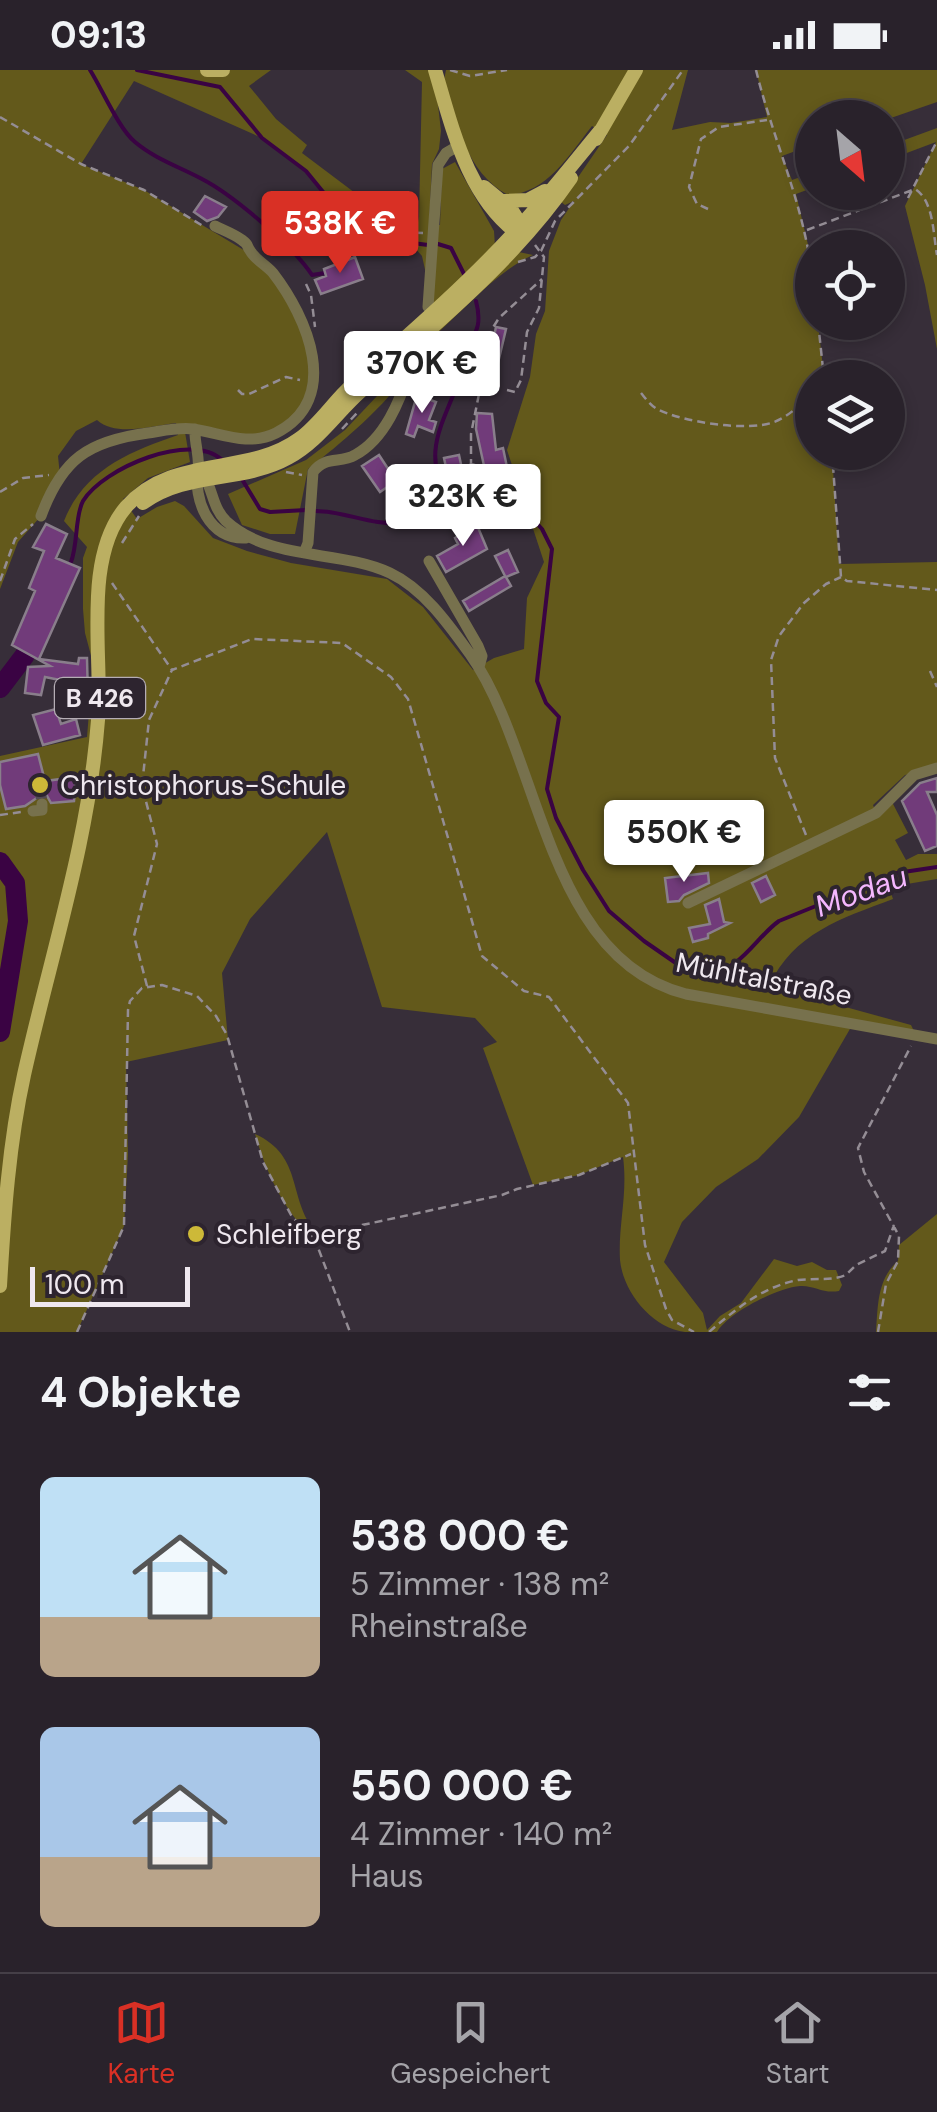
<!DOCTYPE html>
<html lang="de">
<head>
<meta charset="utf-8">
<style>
  body { margin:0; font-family:"DM Sans",sans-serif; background:#352f37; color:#f1f3f6; height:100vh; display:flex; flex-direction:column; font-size:38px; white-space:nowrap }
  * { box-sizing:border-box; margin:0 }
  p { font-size:32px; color:#a5a4a9 }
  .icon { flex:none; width:55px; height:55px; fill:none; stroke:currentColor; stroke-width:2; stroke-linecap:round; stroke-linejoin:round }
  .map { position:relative; height:1262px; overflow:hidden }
  .sheet { display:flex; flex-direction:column; background:#29222b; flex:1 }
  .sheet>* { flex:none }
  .needle { width:65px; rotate:152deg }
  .buttons { position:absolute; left:795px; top:30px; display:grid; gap:20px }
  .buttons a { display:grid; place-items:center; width:110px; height:110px; border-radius:50%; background:#29222b; box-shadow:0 5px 15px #0003,0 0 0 2px #453f47; font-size:50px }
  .scale { position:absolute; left:30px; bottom:25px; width:160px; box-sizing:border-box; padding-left:10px; border:5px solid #efe8ef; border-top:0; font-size:28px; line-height:35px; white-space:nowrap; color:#efe8ef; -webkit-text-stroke:8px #2d242f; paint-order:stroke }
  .price { position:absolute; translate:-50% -85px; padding:0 22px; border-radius:10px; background:#fff; color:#222; font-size:32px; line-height:65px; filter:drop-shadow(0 2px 5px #0008) }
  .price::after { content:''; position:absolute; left:50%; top:60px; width:30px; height:22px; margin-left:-15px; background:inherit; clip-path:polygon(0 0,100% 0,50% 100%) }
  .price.selected { background:#d93025; color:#fff }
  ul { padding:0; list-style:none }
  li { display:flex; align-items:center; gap:30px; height:250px; padding:0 40px }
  li span { display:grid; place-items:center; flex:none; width:280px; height:200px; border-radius:15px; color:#555 }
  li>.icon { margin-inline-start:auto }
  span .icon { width:120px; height:120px; fill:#fffc; stroke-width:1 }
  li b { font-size:42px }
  h2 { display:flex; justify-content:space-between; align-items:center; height:120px; padding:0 40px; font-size:42px }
  .status { display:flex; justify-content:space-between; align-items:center; height:70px; padding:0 50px; background:#29222b; direction:ltr }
  .status svg { height:28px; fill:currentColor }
  .dock { display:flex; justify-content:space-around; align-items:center; height:140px; border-top:2px solid #453f47; background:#29222b; font-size:28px; color:#a5a4a9 }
  .dock a { display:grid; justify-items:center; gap:5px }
  .dock .selected { color:#d93025 }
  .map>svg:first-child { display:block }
  .green { fill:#63591b }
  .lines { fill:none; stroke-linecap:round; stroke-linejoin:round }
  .stream { stroke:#3a0343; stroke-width:4 }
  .river { stroke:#3a0343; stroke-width:20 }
  .building { fill:#713b7a; stroke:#897e8b; stroke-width:2.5 }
  .minor-tunnel { stroke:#534a54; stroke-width:11; stroke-dasharray:11 5.5; stroke-linecap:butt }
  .path { stroke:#948d95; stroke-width:2.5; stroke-dasharray:8 5; stroke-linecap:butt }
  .minor { stroke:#77714d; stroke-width:11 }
  .major { stroke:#bbaf62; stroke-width:14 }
  .poi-dot { fill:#cdb938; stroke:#2d242f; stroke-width:4 }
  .labels { text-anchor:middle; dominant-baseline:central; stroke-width:8; stroke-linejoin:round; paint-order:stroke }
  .shield { fill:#2d242f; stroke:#b5adb5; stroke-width:2.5 }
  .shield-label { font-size:25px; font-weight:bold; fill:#efe8ef }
  .poi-label { font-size:28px; fill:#efe8ef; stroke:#2d242f; text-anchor:start }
  .street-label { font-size:28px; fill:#efe8ef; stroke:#2d242f }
  .water-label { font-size:30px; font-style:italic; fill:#f4b7fe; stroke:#2d242f }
</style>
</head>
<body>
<div class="status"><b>09:13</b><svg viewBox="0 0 49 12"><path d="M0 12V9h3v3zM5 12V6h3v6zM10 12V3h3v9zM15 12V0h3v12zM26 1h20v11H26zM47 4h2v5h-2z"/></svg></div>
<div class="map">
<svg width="937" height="1262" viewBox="0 0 937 1262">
  <rect width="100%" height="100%" fill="#372e39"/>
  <path class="green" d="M0,0H271L249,16L276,49L307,75L302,83L395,153L409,156L418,152L419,147L422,12L405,0H434L441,61L439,79L432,94L429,155H440L442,99L455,92L494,161L495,177L533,185C497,201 463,241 432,268L438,258L422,186L414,177L362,167L306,101L262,68L134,11L81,94L144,120L252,185L287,223L312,289L304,337L262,369L185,362L190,392L148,408L123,429L137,449L157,437L175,431L184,436L213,468L247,481L291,493L387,509L423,537L473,600L494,588L524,579L527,528L544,492L507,380L530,307L536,264L545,241L549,181L561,150L574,131L565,135L561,132L607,65L592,56C569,85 547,123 508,125C466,102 456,53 444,10L446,0H688L672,60L710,52L731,53L767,47L756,0H937V32L888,49L812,48V75L782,86L792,110L812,103V118L796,124L809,179L812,252L818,253L824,307L812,308V382L832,383L839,494L937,492V698L905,705L873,735L876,743L892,732L908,763L895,770L906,790L918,784H937V809L889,817L893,829C840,849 794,863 769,916L911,955L916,965L854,952L799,1047L758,1089L716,1117L682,1152L664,1192L703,1243L707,1260L720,1246L741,1233L774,1189L797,1196L812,1192L827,1200H836L842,1215L839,1221C823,1224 814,1215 800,1216C777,1218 729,1242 717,1262C706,1262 695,1262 685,1262C652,1258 623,1222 620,1190C618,1155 628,1124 623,1087L579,1105L533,1115L483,978L497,972L475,948L382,937L327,762L250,849L222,903L228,970L126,992L128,1084L124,1156L77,1262H0V686L87,667L93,593L85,563L83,539V488L87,477L64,451C84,400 129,382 178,365L176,353C151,356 116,367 97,350L76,361L58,386L60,406L41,446L18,472L0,519Z
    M937,58V279L925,215L905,136L936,72L888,90V76Z
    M409,292C407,320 332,381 308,399L295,464H270L242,455L228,424L306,390L345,360Z
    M255,1064C304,1086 287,1128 316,1163L311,1166C283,1139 266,1102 255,1064Z
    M937,1144V1262H876C878,1236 877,1209 898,1191L899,1175Z"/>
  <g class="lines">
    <path class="stream" d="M90,0C102,19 119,59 135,72C155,89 180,97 202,109C233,125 293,176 312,205L325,203
      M137,0L220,17L262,68L306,101L359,166L428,175
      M438,174L451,178L464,204
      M240,406L260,439L270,442L306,440
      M316,441C344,441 373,456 402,453C433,450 464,431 495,439L504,434L531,447L542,459L552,479L537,611L546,633L559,647L547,719L556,748L583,800L609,841L644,871L683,898L696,895L708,903C741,901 755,868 779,851L897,803L937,797
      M451,443C427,387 432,375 455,321C459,311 458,300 462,290C471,265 484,262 476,231
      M71,492C78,474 75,445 83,431C103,398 191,361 222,390"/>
    <path class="river" d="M0,618L25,585
      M0,792L15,813L18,851L0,962"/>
  </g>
  <path class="building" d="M205,126L226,137L218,147L207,151L194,142Z
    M355,187L363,209L321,224L315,210L326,206L324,199Z
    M496,257L506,259L498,293L489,290Z
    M429,286L448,288L446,313L426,311Z
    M417,325L436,332L429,350L436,352L433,362L418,356L414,367L406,364Z
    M477,343L492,344L496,380L503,378L508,402L504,403L509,423L469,432L467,419L488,414L476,359Z
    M379,385L396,411L380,422L362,396Z
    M459,385L465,413L450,416L444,388Z
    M46,454L67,464L56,488L80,498L39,589L78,594L79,588H87L88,629L75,628V613L45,607L41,625L25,623L28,597L50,596L12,575L35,521L29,518L44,481L33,477Z
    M477,455L487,479L446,502L437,486L458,474L455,468Z
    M508,480L518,502L506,507L511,516L469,541L463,531L505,506L495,486Z
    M56,639L61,654L76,649L80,665L43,675L33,645Z
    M38,684L45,711L76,707L74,731L51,733L47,726L41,725L25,736L6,739L0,715V692Z
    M937,708V722H927L937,745V776L925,781L902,731L920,713Z
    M708,803L709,813L684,825L679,831L668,832L665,808Z
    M766,806L775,825L761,832L752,813Z
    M719,829L724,852L730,853L708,864V868L693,872L689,858L710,854L705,835Z"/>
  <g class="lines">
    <path class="minor-tunnel" d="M40,718L42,734"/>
    <path class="path" d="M450,0L470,6L507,0
      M756,0C773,70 804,134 812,206
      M0,47L81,94L144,120L203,156
      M908,128L937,71
      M708,139L697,134L689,117L701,69L719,57L767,50
      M807,160L915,119C934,131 933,164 937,185
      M377,161L423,163
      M814,178L839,170
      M357,184L383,163
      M518,192L535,187L541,181L555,151L629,76L683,0
      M306,214L311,225L315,257
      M818,252L824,308
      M238,320L242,324H249L286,307L300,310
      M507,320L515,322L521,310L527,262L539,238L544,187L535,175
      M641,323C646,329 650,335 657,339C682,352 748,362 774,352C788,347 801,334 812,324
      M342,359L357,343
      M832,382L841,507L847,511L937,520
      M471,394L478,396L476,407L468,406L465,399L471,394V364L492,259L499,248L542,209
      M286,402L302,405
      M0,422L23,408L49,405
      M122,473L139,446
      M0,511L15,469L33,454
      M112,513L172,600
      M930,601L937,617
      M0,745L21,742
      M806,765L775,688L771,590L779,566L804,533L826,514L841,507
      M147,916L134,866L157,774L142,716L149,650L172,600L252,569L342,573L391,607L408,629L482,886L524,921L549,927L628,1033L645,1175L666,1239L672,1250L694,1262
      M311,1166L502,1125L517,1119L579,1105L631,1084
      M77,1262L124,1156L128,940L130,931L142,918L162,915L197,926L216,946L227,965L263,1092L291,1145L317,1175L350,1262
      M709,1262C736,1239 762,1217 798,1210C815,1208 831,1211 846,1205L856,1195L885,1181L894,1155
      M878,1262L886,1214L898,1191L899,1166L864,1102L858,1078L911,976"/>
    <path class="minor" d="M428,237L438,95L446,83L458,76
      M195,359C194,372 200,387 198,399C193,430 209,470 246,468
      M203,404C213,419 212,437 226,451C271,492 338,479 390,503C424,519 449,555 470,584C541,684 545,889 686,924L937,969
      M41,446C62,389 88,371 148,363C162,361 179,357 193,359C221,363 248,377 276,363C343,329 307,247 273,203C266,195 256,190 251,182C245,174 250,176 242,170C234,164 223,160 215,156
      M304,483L308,473L313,402C326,385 340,394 355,385C385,369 400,330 410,300
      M429,491L478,576L482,586L479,597
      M33,741L42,740V734
      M688,833L876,743L914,705L937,698"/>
    <path class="major" d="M207,0H223
      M435,0C452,57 468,129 520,165
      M596,69L636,0
      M484,117L511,139L523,158
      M503,131L528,130L545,121
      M143,433C186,401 243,413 288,388C319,371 336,343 361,321C436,253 513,192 571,108
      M0,1216C4,1146 9,1073 24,1005C50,888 89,770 98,650C103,585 82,489 126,437C172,384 247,407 299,369C319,355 333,332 352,315C406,267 462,219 512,165C543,132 571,96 600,61"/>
  </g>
  <g class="poi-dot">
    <circle cx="40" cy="715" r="10"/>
    <circle cx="196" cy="1164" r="10"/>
  </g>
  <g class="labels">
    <rect class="shield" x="55" y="608" width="90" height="40" rx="8"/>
    <g class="shield-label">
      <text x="100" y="628">B 426</text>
    </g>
    <g class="poi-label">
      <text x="60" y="715">Christophorus-Schule</text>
      <text x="216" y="1164">Schleifberg</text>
    </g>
    <g class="street-label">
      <text transform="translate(764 909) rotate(11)">Mühltalstraße</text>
    </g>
    <g class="water-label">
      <text transform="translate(861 821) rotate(-20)">Modau</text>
    </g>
  </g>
</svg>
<div class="buttons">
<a><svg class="needle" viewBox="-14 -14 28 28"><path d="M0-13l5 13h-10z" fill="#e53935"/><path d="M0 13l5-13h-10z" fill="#a5a4a9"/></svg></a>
<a><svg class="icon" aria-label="locate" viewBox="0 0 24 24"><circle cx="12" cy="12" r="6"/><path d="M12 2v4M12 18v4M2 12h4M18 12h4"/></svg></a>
<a><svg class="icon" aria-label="layers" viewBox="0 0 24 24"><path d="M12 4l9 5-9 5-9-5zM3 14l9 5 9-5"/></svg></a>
</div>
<div class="scale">100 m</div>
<b class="price selected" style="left:340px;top:206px">538K €</b>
<b class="price" style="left:422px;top:346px">370K €</b>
<b class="price" style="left:463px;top:479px">323K €</b>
<b class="price" style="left:684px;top:815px">550K €</b>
</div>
<section class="sheet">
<h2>4 Objekte<svg class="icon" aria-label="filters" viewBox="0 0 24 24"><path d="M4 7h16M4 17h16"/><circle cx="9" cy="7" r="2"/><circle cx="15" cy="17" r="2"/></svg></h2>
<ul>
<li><span style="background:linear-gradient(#bfe0f5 70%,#b9a48a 0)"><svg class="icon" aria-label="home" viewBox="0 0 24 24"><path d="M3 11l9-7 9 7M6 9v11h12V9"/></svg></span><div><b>538 000 €</b><p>5 Zimmer · 138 m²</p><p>Rheinstraße</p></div></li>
<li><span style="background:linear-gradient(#a9c7e8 65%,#b9a48a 0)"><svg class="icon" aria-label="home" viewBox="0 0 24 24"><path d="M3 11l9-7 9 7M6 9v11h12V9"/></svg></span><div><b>550 000 €</b><p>4 Zimmer · 140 m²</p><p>Haus</p></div></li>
</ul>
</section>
<nav class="dock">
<a class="selected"><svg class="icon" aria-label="map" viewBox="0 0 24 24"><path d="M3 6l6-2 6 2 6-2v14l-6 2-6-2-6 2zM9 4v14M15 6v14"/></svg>Karte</a>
<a><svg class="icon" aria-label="saved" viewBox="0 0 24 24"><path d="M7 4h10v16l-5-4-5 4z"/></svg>Gespeichert</a>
<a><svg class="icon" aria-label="home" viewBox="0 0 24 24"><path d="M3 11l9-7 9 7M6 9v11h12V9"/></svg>Start</a>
</nav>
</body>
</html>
